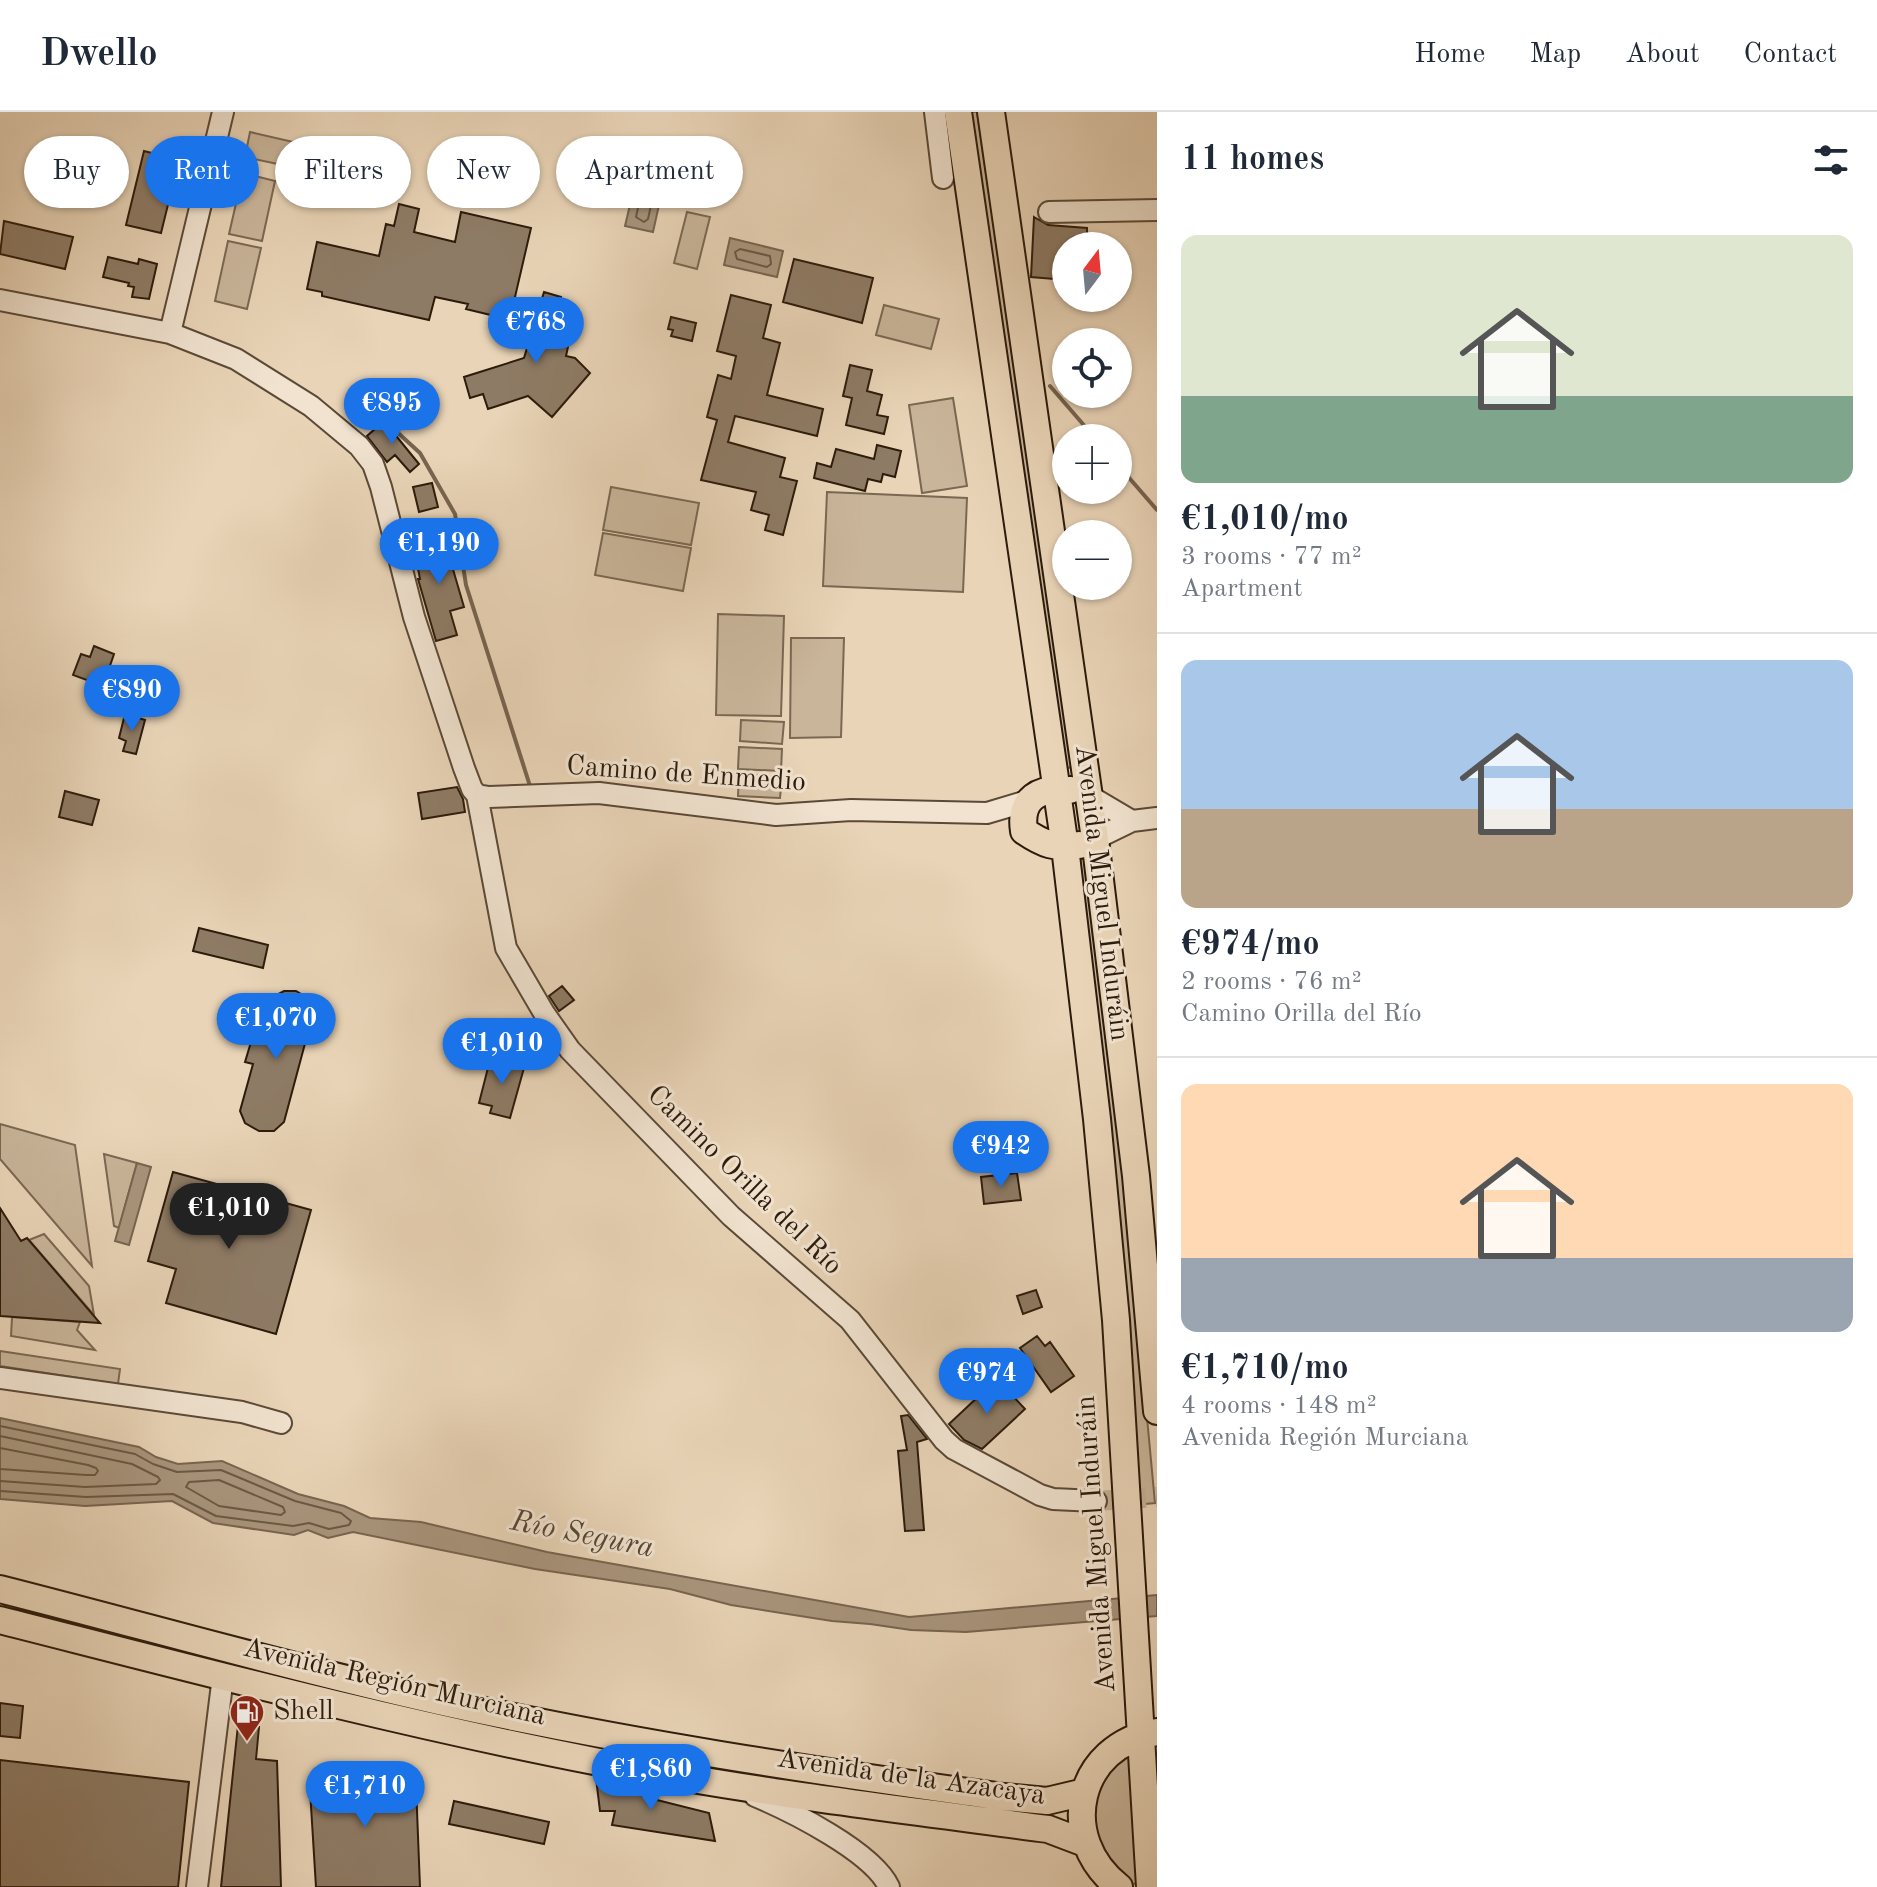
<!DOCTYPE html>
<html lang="en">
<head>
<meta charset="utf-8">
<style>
  body { margin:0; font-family:"Old Standard TT",serif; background:#f6f6f7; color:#1f2937; height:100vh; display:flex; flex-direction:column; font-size:30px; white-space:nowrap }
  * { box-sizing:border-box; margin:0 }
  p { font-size:26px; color:#747a83 }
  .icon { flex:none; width:44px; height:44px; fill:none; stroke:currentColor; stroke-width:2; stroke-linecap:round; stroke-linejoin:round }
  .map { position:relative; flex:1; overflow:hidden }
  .panel { display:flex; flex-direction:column; background:#fff; width:720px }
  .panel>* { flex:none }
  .top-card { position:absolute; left:24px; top:24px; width:760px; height:72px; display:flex; gap:16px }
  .needle { width:52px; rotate:16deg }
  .controls { position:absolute; left:1052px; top:120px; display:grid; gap:16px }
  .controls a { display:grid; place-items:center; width:80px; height:80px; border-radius:50%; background:#fff; box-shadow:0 2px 6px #0004; font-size:40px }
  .price { position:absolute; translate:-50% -68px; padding:0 18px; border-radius:28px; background:#1a73e8; color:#fff; font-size:26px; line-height:52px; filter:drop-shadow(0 2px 4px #0008) }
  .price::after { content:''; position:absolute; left:50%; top:48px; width:24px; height:18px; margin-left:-12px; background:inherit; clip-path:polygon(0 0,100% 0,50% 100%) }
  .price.selected { background:#222; color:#fff }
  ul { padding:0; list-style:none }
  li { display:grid; align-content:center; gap:16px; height:424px; padding:0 24px }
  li+li { border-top:2px solid #e0e1e3 }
  li span { display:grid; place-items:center; height:248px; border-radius:16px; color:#555 }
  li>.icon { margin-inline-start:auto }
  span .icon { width:144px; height:144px; fill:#fffc; stroke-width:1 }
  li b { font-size:34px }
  h2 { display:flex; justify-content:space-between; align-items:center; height:96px; padding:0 24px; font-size:34px }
  .chip { padding:0 28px; border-radius:36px; background:#fff; box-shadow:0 2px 6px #0004; font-size:28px; line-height:72px }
  .chip.selected { background:#1a73e8; color:#fff }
  header { display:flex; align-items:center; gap:48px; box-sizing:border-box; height:112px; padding:0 40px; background:#fff; border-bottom:2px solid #e0e1e3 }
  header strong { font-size:38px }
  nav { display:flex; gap:44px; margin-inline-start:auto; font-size:28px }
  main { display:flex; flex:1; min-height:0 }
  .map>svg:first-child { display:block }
  .green { fill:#c9b59a; stroke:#7a6853; stroke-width:2 }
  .water { fill:#a9957d; stroke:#776450; stroke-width:2 }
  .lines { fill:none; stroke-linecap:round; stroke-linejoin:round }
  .shore { stroke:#6a5844; stroke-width:2 }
  .stream { stroke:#776450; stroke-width:4 }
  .building { fill:#8e7b65; stroke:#2c1b0c; stroke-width:2 }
  .minor-tunnel { stroke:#c3af95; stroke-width:20; stroke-dasharray:20 10; stroke-linecap:butt }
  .minor-casing { stroke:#5b4937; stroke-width:24 }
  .major-casing { stroke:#2c1b0c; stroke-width:30 }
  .minor { stroke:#f1e3d0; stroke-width:20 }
  .major { stroke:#e9d4b7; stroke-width:26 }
  .labels { text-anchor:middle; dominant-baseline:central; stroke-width:6; stroke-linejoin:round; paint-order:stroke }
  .street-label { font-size:28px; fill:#2c1b0c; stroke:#f1e3d0 }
  .poi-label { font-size:28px; fill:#2c1b0c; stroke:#f1e3d0; text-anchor:start }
  .water-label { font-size:30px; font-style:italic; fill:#584634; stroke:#f1e3d0 }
</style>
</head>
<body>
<header>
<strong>Dwello</strong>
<nav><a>Home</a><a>Map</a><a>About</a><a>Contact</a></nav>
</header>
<main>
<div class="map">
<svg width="1157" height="1775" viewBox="0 0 1157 1775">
  <rect width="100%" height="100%" fill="#e9d4b7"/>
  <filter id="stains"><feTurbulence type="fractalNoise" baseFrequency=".0025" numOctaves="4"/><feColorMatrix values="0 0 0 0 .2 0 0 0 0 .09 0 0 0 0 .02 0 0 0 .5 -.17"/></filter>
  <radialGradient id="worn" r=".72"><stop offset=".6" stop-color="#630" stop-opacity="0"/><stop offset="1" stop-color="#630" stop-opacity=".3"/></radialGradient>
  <path class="green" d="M970,0H977L1072,653L1069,656L1065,655Z
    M250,20L302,32L297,56L245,45Z
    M243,61L275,69L262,129L229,122Z
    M687,100L710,105L697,157L674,151Z
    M228,129L261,136L247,197L215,189Z
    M884,193L939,207L931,237L876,223Z
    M953,286L967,374L922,381L909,293Z
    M611,375L699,391L691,433L603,418Z
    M827,380L967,386L963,480L823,474Z
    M603,421L691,436L683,479L595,463Z
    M718,502L784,504L781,604L716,603Z
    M791,526H844L841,625L790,626Z
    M741,608L784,610L782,632L740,629Z
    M739,635L782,637L781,659L738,657Z
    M739,662L782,665L780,686L738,684Z
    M1087,741L1126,1081L1155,1391L1135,1393L1075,742Z
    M0,1012L75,1033L92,1154L0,1047Z
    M104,1042L137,1051L119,1116L114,1114Z
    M44,1122L89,1174L94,1203L29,1128Z
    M12,1205L80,1210L77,1218L95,1238L11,1224Z
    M0,1239L120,1257L118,1272L0,1254Z
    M1130,1640L1138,1771L1133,1772L1114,1759L1096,1732L1093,1685L1100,1666Z"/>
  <path class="water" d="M638,59L665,66L653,120L625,114Z
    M730,126L783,139L777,165L724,153Z
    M137,1051L151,1055L129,1133L115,1129Z
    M0,1306L139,1335L156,1345L178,1352L222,1349L298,1382L344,1394L370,1406L421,1410L547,1440L909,1505L1157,1483V1504L966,1520L911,1518L870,1512L832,1509L731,1493L670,1477L535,1457L353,1420L328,1426L308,1418L294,1423L213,1411L172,1389L85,1394L0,1387Z"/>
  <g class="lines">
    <path class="shore" d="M646,70L653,71L655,75L648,107L644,110L636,105L643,73Z
      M740,137L770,144L771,152L767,155L737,147L735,140Z
      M0,1314L135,1342L153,1352L177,1360L221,1358L295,1389L341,1401L351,1409L349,1413L329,1417L309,1411L293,1414L216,1404L173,1382L86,1385L0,1379
      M0,1324L132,1352L158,1365L160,1368L156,1372L85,1375L0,1369
      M0,1336L88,1353L96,1356L98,1359L95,1363H86L0,1357
      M219,1368L283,1395L285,1400L281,1403L219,1394L186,1375L189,1370Z"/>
    <path class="stream" d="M1050,274L1095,326
      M363,289L420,341L455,402L466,473L530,674
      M1118,353L1157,398"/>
  </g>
  <path class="building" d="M144,39L179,48L161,121L126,113Z
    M399,92L419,97L414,120L455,130L461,100L531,116L512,198L505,197L503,206L466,197L468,192L435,185L429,208L322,184V180L307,177L317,130L379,144L386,112L394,114Z
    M1034,105L1048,113L1087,116V134H1066V168L1031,165Z
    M4,109L73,125L65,157L0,142Z
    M108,145L138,152L139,147L157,152L149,187L132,185L134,175L128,174L129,171L103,165Z
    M794,147L873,166L862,211L783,190Z
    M544,180L561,185L559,195L576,198L566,244L575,246L590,261L552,305L528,284L488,297L483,282L470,286L464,265L524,246Z
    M731,183L771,193L763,226L780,231L767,283L823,297L817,324L735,304L728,330L785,346L780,365L797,369L783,423L765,418L769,403L751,398L756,380L701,368L717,308L707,305L718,263L731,267L736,244L717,239Z
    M671,205L696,211L692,229L671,224L673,218L668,217Z
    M850,253L872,258L867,279L882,283L877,303L888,305L884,322L846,313L852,286L843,284Z
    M384,309L419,352L410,360L395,343L387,350L367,324Z
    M877,333L901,339L895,365L883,362L881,370L868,367L865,379L814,366L817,351L831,355L836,337L874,347Z
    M432,371L438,395L419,400L413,375Z
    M450,426L455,446L450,447L464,495L450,499L457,523L436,529L418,467H420L414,435Z
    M94,534L114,542L103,574L73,563L81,542L90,545Z
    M125,602L145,608L136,642L123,639L126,629L119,626Z
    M457,675L463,687L465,700L422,707L418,681Z
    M65,679L99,688L92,713L59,705Z
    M199,816L268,833L263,856L193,839Z
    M562,874L574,888L559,899L549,884Z
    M284,879H296L306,885L314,898L284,1010L274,1019H259L245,1011L240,999L253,952L245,950L251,930L258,932L271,886Z
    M491,944L522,952L521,955L524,956L510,1006L490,1001L492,994L479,991Z
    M173,1060L311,1098L276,1222L166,1191L176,1157L148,1149Z
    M1017,1061L1021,1088L984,1092L981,1065Z
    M0,1096L21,1129L27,1126L100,1211L0,1204Z
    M1036,1178L1042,1195L1023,1202L1017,1184Z
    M1037,1224L1045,1234L1050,1230L1074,1264L1051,1280L1020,1236Z
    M997,1267L1025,1297L982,1337L964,1328L949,1312Z
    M908,1303L927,1327L917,1330L924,1418L905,1419L898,1339L907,1338L901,1304Z
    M0,1591L23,1594L20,1626L0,1624Z
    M238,1613L259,1615L256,1647L277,1649L281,1775H221Z
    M0,1648L189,1670L178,1775H0Z
    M403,1653L416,1673L420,1775H316L310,1678L321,1657L371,1660Z
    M596,1666L638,1674L637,1679L658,1683L657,1688L709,1701L715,1729L612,1713L615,1699H600Z
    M454,1689L549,1710L544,1732L449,1712Z"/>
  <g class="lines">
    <path class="minor-tunnel" d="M1096,1389L1157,1385"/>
    <g class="minor-casing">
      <path id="minor" d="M935,0L943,66
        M1049,100L1157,98
        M0,188L170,221L236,247L311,294L359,334L373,352L381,375L414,505L464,656L472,677L477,683L506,836L544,901L570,938L731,1104L850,1208L944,1328L954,1337L1040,1383L1053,1387L1096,1389
        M170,221L223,0
        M477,683L489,685L599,681L776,703L851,698L987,701L1027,689
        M1088,683L1132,709
        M1095,727L1132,709L1157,706
        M0,1266L242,1300L281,1311
        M755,1684C791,1699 873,1740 889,1775
        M197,1775L223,1564"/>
    </g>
    <g class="major-casing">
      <path id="major" d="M958,0L1065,735L1097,1007L1116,1208L1150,1775
        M991,0L1095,727L1136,1064L1157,1299
        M1070,678C1039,675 1019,686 1024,719C1043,732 1056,737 1079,733
        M0,1477C146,1514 291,1556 439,1589C626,1631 815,1659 1004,1685L1047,1689L1085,1680
        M0,1508C197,1558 394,1610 594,1649C744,1679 897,1697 1048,1717L1085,1731
        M1119,1775C1056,1726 1076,1633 1157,1620"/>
    </g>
    <use href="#minor" class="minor"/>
    <use href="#major" class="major"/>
  </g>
  <defs>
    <g id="fuel-pin" transform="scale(1.8)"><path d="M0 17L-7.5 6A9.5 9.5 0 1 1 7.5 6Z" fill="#8f2418" stroke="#f1e3d0"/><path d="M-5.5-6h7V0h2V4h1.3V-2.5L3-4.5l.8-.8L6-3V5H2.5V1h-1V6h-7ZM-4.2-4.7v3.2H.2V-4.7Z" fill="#fff"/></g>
  </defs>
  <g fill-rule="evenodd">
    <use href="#fuel-pin" x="247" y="1600"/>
  </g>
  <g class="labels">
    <g class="street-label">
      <text transform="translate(686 663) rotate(4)">Camino de Enmedio</text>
      <text transform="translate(1101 781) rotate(83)">Avenida Miguel Induráin</text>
      <text transform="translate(744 1069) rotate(44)">Camino Orilla del Río</text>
      <text transform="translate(1097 1432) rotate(-94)">Avenida Miguel Induráin</text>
      <text transform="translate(394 1571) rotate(13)">Avenida Región Murciana</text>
      <text transform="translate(911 1666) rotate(8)">Avenida de la Azacaya</text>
    </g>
    <g class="poi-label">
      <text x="273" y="1600">Shell</text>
    </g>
    <g class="water-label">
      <text transform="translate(582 1423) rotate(11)">Río Segura</text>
    </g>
  </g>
  <rect width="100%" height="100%" filter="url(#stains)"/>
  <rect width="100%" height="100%" fill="url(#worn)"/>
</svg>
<div class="controls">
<a><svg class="needle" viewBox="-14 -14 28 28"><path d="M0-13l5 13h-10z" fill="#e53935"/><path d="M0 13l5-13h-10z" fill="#747a83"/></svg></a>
<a><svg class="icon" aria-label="locate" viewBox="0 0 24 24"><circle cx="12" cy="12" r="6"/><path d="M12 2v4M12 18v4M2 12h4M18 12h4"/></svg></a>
<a>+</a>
<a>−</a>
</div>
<b class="price" style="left:536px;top:253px">€768</b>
<b class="price" style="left:392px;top:334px">€895</b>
<b class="price" style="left:439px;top:474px">€1,190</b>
<b class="price" style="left:132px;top:621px">€890</b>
<b class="price" style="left:276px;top:949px">€1,070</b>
<b class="price" style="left:502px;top:974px">€1,010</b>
<b class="price" style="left:1001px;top:1077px">€942</b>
<b class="price selected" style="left:229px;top:1139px">€1,010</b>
<b class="price" style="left:987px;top:1304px">€974</b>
<b class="price" style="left:651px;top:1700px">€1,860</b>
<b class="price" style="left:365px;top:1717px">€1,710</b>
<div class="top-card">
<a class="chip">Buy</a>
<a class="chip selected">Rent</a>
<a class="chip">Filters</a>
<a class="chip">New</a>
<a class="chip">Apartment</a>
</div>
</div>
<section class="panel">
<h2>11 homes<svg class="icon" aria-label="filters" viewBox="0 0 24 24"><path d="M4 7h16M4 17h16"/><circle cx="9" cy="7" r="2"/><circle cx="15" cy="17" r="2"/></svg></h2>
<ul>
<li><span style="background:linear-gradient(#dfe7d0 65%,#7fa58c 0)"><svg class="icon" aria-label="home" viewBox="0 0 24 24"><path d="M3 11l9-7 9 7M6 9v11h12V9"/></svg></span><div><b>€1,010/mo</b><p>3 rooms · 77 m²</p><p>Apartment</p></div></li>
<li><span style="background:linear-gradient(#a9c7e8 60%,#b9a48a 0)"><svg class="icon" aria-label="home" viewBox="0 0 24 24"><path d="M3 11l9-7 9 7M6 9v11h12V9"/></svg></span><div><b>€974/mo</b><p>2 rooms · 76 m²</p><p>Camino Orilla del Río</p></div></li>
<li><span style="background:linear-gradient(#ffd9b3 70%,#9aa5b1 0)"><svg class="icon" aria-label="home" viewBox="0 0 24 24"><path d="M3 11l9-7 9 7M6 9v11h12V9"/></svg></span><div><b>€1,710/mo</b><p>4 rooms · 148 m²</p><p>Avenida Región Murciana</p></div></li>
</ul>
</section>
</main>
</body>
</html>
